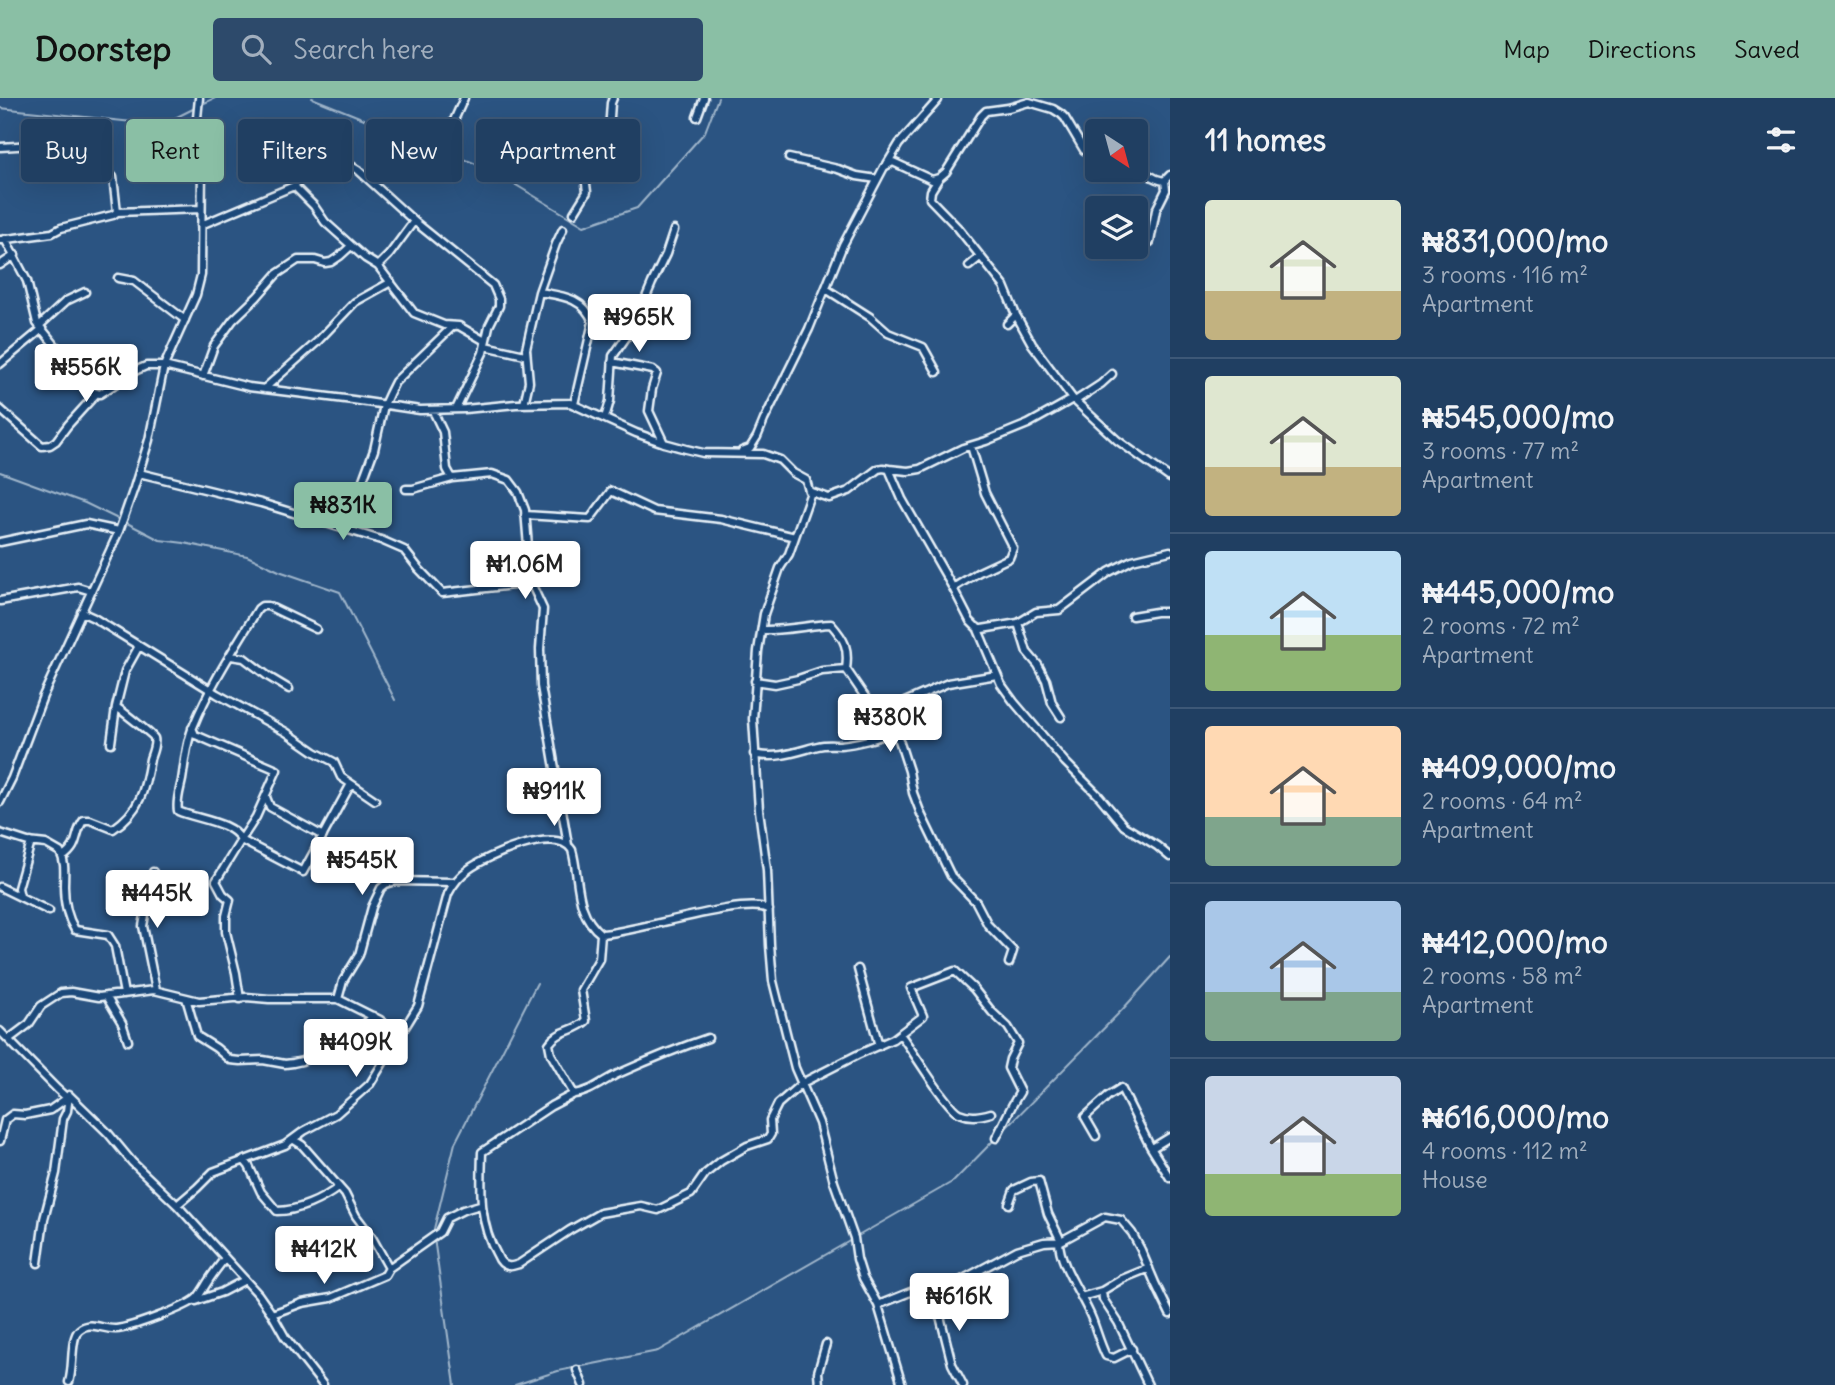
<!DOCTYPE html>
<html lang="en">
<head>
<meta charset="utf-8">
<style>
  body { margin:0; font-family:Delius,sans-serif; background:#2d4a6b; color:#f1f3f6; height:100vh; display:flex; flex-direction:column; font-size:26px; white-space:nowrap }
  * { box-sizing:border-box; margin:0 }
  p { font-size:23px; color:#a2afbe }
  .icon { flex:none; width:38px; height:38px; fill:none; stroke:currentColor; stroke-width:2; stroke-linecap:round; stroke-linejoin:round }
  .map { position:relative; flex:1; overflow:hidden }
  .sheet { display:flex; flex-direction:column; background:#203f62; width:665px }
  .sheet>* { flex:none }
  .top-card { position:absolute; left:21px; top:21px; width:665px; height:63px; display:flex; gap:14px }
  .needle { width:46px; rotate:144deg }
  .buttons { position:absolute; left:1085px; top:21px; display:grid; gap:14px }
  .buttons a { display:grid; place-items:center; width:63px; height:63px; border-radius:7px; background:#203f62; box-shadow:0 7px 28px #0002,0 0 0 2px #3d5877; font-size:35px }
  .price { position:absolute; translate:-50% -60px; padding:0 16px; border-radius:7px; background:#fff; color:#222; font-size:23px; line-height:46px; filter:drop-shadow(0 2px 4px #0008) }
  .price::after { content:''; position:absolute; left:50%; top:42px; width:21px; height:16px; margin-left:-10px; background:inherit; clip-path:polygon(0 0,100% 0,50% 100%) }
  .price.on { background:#8abfa5; color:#111 }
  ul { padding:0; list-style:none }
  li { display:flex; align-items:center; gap:21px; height:175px; padding:0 35px }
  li+li { border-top:2px solid #3d5877 }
  li span { display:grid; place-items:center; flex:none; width:196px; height:140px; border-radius:7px; color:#555 }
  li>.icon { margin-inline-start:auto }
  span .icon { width:84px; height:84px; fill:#fffc; stroke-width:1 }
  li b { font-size:30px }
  h2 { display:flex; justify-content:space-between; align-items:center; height:84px; padding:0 35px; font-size:30px }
  .pill { padding:0 24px; border-radius:7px; background:#203f62; box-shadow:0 7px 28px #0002,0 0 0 2px #3d5877; font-size:24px; line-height:63px }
  .pill.on { background:#8abfa5; color:#111 }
  header { display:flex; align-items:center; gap:42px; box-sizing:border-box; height:98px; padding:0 35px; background:#8abfa5; color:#111 }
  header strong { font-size:33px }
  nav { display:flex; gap:38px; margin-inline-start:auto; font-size:24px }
  .search { width:490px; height:63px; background:#2d4a6b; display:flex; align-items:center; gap:18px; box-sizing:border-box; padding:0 24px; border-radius:7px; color:#a2afbe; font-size:26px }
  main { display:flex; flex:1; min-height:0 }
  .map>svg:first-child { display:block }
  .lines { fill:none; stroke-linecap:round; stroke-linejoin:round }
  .stream { stroke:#a0b6cb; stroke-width:2 }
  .minor-casing { stroke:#e8f1f8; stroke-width:11 }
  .minor { stroke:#1f4a7a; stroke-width:6 }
</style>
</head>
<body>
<header>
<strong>Doorstep</strong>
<div class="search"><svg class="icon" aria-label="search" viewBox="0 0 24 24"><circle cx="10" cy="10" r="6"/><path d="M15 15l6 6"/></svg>Search here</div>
<nav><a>Map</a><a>Directions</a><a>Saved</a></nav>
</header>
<main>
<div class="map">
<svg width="1170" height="1287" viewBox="0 0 1170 1287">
  <rect width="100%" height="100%" fill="#2b5482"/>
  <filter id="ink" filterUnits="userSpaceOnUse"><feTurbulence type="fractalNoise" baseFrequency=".0143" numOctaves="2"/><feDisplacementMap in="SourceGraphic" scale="14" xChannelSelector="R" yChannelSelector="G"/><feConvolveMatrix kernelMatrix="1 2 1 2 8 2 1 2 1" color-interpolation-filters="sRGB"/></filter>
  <g filter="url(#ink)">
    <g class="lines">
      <path class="stream" d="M312,0L491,72L584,128L637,110L705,34L718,0
        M200,7L215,0
        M0,10L161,27L195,10
        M0,374L85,405L120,422
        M125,424L160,442L184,445L247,458L279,473L340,494L395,602
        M1004,1032L1122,912L1170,859
        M433,1135L455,1045L537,885
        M858,1138L954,1083L995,1041
        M434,1140L455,1287
        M515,1287L558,1273L658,1253L853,1141"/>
      <g class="minor-casing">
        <path id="minor" d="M697,19L704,0
          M451,29L464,0
          M0,49L50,46
          M324,55L343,63L358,72L414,123L493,187L499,201V208L489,228L483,255L456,311
          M1097,55L1088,54L1084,52L1065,20L1061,16L1053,11L1029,4L1008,10L986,13L981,18L946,74L939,80L931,93L930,101L958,130L1004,188L1016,217L1032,246L1073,301L1117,342L1170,380
          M789,60L838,71L857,78L877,81
          M887,66L899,46L938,2
          M1136,66C1144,74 1152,81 1164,83L1170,77
          M294,88L314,108L325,124L365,160L378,168L414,215L444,227L459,228L485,243
          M117,114L201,111
          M574,115L587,94L582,53L608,47L611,5L613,0
          M201,127L294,88L335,43
          M5,141L27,183L37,225L93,294L100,296L137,272L146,268H164L249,289L353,302L420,312L465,311L516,306L570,305L636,335L664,345L686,351L703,355L763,356L780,362L793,375L806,382L809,393L811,394L795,439L789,456L780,470L764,516L758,553L753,621L759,712L767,772L770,847L773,883L776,895L795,970L819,1025L834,1084L854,1140L857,1161L863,1180L878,1207L923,1189L933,1190L956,1185L1017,1152L1044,1144L1061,1143L1105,1119L1121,1122L1132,1135L1141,1152L1155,1185L1170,1216
          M0,142L52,135L61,130L113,117L117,114L113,79
          M1150,144L1156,112L1166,92L1165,82
          M0,167L15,157
          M378,168L389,157L414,123
          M969,168L980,159
          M118,180L134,183L185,222
          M826,191L870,219L888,235L923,249L937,274
          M539,194C562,198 583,199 593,224L574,306
          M1007,226L1016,217
          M39,228L66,203L85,194
          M485,248L525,257
          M612,264L653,272L657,275L652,291L649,313L664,345
          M0,266L42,231
          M203,278L214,248L233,222L257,199L277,176L298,162H315L325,165L331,164L340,158L351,148
          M264,291L317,244L355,204L391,184
          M1075,303L1101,286L1112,276
          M524,306L529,284L526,251L539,194L556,146L563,131
          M0,311L42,348L50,347L56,343L68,327L96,296
          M433,313L443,334L447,371L452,380L492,376L509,382L518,394L525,412L531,485L543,511L540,551L541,588L568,747
          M605,320L610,303L613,258L634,228L652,185L666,156L674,132
          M742,353L750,350L757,339L764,322L809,231L843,147L884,69L893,64L932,82L939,80
          M889,371L908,373L920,371L963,350L986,343L1028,326L1073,301
          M139,375L261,405L381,442L404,452L419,471L442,495L531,485
          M406,391H413L452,380
          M811,394L829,400L849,393L878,371L883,370L889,371L902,401L953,490L970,523L978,531H982L1018,525L1027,554L1038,567L1046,582L1052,605L1061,619
          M525,417L590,421L611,393L654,413L721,421L795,439
          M345,430L374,352L384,307L389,296L395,284L453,228
          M0,444L86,426L119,433
          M953,490L979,474L1009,460L1013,450L985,395L971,348
          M0,503L78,489L91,493
          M81,514L94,520L217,596L286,634L315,654L334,664L341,679L375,702
          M1132,518L1156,514H1170
          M1018,525L1036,514L1059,512L1109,474L1132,462L1170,453
          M977,529L1001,586L1014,604L1065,664L1099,698L1124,728L1157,748L1170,759
          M762,532C785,533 808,527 831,526C845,542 849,550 846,571L874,612L899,642L909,673L913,695L921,716L951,778L976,804L988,827L1013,853L1009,865
          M231,558L244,560L269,579L289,591
          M755,583L775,586L798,581L822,573L846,571
          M874,612L900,606L948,585L997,577
          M192,630L195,637L198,638L277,672L256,719L241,742L303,774L351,686
          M111,645L116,609L125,573L139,548
          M754,656C776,662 798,653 818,648C826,646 833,647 840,647C854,646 881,640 893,633
          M266,699L270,709L323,738
          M0,704L12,680L43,598L119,433L134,390L149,342L164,268L196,197L201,177L202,61L197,20L199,0
          M0,735L28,744L46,746L60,754C66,765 64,776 64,788C64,803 67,819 75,832L108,837L115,848L124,896
          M63,759C81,746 73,736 84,722H90L113,731C140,713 145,692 150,661C152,655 156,646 154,640C153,637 121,612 116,609
          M153,774L151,802L146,812L143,828L156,892
          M0,789L49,813
          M20,798L18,790L31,744
          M601,836L599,861L581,892L586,923C574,934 558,932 549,946L551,956L574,996C590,995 605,981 620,975C649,962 678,950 708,940
          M858,871L879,948
          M106,898L122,925L128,943
          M186,900L197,938L216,950L230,962L240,963L263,962L285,966L293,965L302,963L347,944L373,918
          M240,901L236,875L226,834V818L230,802L223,796L216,783L241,742C233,724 196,721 178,713C176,703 180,692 182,682C185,664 186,645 193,629C210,587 235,549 258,511L262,508H268L316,531
          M338,901L343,883L359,857L372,809L381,790L386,786L396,783L454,784
          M0,933L57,991L67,1000L69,997L108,1035L132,1064L177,1107L258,1196L272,1216L285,1239L323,1287
          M900,936C912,951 946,1009 959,1015C971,1020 980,1018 991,1015
          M9,941L29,926L41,908L61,895L71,894L99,899L154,892L199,903L246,899L269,901H338L380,922L399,938
          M574,996L551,1008L482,1054C481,1090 478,1124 497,1157C499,1162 502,1167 508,1168C511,1169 516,1167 519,1166L570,1132L600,1115L641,1108L658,1112L691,1096L705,1076L721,1063L747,1048L768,1041L771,1036L770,1022L778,1006L802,985L857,957L893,941L923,918L911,890L955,873L974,891L992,914L1008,929L1018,945L1010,961L1008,970L1020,994C1010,1009 1004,1025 996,1040
          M1096,1038L1085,1019L1108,998L1121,990L1150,1048L1170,1080
          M294,1042L302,1047L345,1096L356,1118L371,1138L389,1170L440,1134L447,1120L463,1112L480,1107
          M0,1043L5,1022L13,1016L25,1017L50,1012L67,1000
          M1152,1050L1170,1039
          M244,1062L249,1068L261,1094L277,1113C298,1113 322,1102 339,1089
          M1009,1106L1014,1092L1031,1084L1039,1083L1048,1116L1061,1143
          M177,1107L197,1090L213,1074L285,1047L304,1033L336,1016L370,986L418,908L448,796C453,786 459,778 469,771C487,758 556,727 572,752C580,780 574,815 601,836C634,835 749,797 769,812
          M1059,1143C1059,1166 1083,1198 1092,1221C1097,1234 1100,1246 1106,1258L1114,1260L1132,1251
          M38,1165L44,1121L56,1075L63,1021L67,1013L69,997
          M933,1190L952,1266L963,1287
          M1102,1193L1103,1201L1118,1224L1148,1287
          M1081,1199L1102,1193L1122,1181L1149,1170
          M196,1203L222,1194L245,1182
          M878,1207L902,1287
          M272,1216L302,1205L331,1200L385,1177L389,1170
          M577,1272L583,1287
          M69,1284C74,1270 70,1240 79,1232C90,1222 103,1232 116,1231C130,1230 187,1209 197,1200C202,1194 205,1188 209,1182C214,1174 220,1167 225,1160
          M819,1287L818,1274L826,1246"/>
      </g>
      <use href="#minor" class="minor"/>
    </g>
  </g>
</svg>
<div class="buttons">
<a><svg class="needle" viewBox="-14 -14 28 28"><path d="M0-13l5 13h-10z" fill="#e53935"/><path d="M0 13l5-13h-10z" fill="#a2afbe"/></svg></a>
<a><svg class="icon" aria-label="layers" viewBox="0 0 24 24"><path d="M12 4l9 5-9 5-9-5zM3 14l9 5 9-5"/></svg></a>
</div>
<b class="price" style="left:639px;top:256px">₦965K</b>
<b class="price" style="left:86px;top:306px">₦556K</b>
<b class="price on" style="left:343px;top:444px">₦831K</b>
<b class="price" style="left:525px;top:503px">₦1.06M</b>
<b class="price" style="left:890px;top:656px">₦380K</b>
<b class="price" style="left:554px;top:730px">₦911K</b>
<b class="price" style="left:362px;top:799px">₦545K</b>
<b class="price" style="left:157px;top:832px">₦445K</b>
<b class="price" style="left:356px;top:981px">₦409K</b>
<b class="price" style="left:324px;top:1188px">₦412K</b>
<b class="price" style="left:959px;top:1235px">₦616K</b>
<div class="top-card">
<a class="pill">Buy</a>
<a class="pill on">Rent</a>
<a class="pill">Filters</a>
<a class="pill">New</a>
<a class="pill">Apartment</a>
</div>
</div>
<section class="sheet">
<h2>11 homes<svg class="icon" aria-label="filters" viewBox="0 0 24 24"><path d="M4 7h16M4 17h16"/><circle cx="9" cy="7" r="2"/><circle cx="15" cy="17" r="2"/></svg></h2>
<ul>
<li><span style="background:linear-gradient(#dfe7d0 65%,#c2b280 0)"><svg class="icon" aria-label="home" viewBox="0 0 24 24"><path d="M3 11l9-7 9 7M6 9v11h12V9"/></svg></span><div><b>₦831,000/mo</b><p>3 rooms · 116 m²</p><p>Apartment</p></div></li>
<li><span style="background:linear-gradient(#dfe7d0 65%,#c2b280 0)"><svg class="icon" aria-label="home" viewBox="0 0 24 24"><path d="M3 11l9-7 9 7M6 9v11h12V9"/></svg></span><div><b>₦545,000/mo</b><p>3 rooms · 77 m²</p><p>Apartment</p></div></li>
<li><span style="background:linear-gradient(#bfe0f5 60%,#8fb573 0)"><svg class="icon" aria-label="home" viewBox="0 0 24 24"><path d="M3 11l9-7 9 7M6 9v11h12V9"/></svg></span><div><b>₦445,000/mo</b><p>2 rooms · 72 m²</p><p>Apartment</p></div></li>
<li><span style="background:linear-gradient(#ffd9b3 65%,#7fa58c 0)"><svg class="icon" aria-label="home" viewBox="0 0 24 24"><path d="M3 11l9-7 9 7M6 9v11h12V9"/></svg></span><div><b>₦409,000/mo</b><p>2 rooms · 64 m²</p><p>Apartment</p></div></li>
<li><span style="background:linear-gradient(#a9c7e8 65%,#7fa58c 0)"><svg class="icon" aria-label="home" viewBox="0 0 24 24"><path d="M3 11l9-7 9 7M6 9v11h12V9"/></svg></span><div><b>₦412,000/mo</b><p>2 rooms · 58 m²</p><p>Apartment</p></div></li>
<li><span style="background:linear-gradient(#c9d6e8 70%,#8fb573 0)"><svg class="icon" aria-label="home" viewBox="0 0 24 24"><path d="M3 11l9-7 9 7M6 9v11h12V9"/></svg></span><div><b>₦616,000/mo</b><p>4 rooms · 112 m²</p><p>House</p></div></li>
</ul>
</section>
</main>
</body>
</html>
